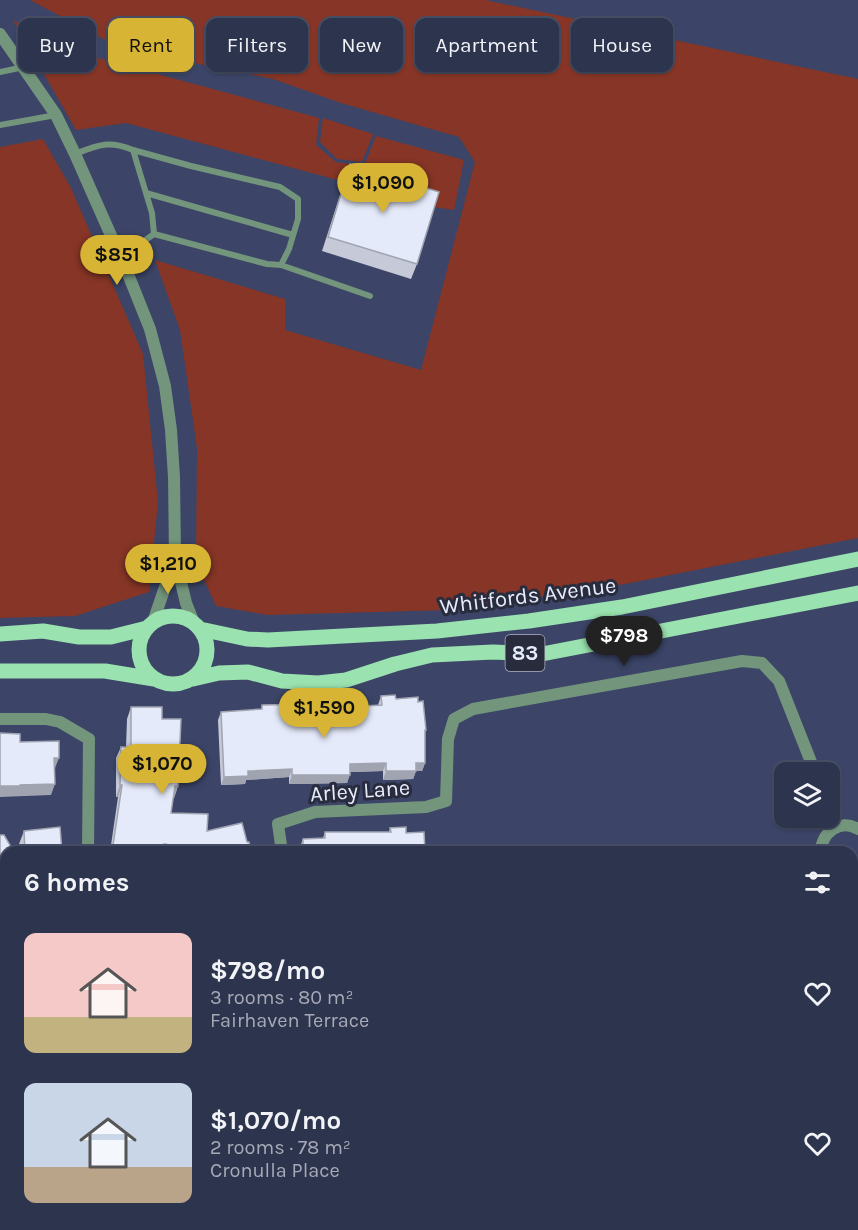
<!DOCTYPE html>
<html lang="en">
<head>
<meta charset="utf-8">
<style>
  body { margin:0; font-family:Karla,sans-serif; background:#353c55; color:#f1f3f6; height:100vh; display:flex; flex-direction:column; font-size:22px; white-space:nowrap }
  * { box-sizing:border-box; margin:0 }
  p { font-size:20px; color:#a7aab6 }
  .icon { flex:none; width:33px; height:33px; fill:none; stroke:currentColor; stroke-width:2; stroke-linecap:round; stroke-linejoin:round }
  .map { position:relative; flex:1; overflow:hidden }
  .panel { position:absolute; left:0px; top:846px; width:858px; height:384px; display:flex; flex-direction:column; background:#2d344e; border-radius:18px 18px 0 0; box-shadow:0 2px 4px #0004,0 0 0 2px #484f66 }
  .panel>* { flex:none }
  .banner { position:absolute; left:18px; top:18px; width:822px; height:54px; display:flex; gap:12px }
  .buttons { position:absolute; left:774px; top:762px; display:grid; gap:12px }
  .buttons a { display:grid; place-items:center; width:66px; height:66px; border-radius:12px; background:#2d344e; box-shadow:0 2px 4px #0004,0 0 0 2px #484f66; font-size:30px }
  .price { position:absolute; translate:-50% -51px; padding:0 14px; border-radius:21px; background:#d7b434; color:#111; font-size:20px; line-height:39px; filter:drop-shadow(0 2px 3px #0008) }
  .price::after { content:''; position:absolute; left:50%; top:36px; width:18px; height:14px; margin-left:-9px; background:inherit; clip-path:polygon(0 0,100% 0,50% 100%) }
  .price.selected { background:#222; color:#fff }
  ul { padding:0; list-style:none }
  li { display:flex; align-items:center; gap:18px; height:150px; padding:0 24px }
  li span { display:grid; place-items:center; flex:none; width:168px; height:120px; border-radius:12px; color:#555 }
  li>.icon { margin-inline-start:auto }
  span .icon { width:72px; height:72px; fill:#fffc; stroke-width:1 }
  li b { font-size:26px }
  h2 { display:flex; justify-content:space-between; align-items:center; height:72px; padding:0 24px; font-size:26px }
  .pill { padding:0 21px; border-radius:12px; background:#2d344e; box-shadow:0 2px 4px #0004,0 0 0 2px #484f66; font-size:21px; line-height:54px }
  .pill.selected { background:#d7b434; color:#111 }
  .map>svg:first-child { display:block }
  .green { fill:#863526 }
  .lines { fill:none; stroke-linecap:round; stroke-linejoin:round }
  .service { stroke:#73957c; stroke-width:6 }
  .minor { stroke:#73957c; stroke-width:12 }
  .primary { stroke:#9ae2af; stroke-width:15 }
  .wall { fill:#c5c9d8 }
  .shaded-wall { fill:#a0a4b0 }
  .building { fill:#e5eafb; stroke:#a0a4b0; stroke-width:1.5 }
  .labels { text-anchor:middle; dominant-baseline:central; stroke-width:6; stroke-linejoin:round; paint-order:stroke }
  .shield { fill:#282c3d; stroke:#aeb2c3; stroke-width:1.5 }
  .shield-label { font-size:21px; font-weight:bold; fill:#e7ecfd }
  .street-label { font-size:22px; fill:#e7ecfd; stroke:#282c3d }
</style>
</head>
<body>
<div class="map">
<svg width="858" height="1230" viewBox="0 0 858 1230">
  <rect width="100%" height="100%" fill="#3c4568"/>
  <path class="green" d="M30,0H485L858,79V538L625,584L450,610L267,615L216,606L196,562L197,448L180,330L155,260L285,299V330L421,370L475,162L459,137L341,103L273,79L200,64L109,42Z
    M13,20L91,56L319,118L316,145L336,162L364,166L376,136L464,160L454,210L433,207L344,179H334L126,123L76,130Z
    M323,118L373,134L362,162L337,159L320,142Z
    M43,139L71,188L143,354L158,502L149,592L75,616L0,618V147Z"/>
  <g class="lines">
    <path class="service" d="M0,72L24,67
      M0,125L56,115
      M133,150L191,166L280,187L298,199V219L289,249L281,265L267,264L154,234
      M75,154C98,145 109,140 133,150L152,213L154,234L137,246L119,254
      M146,193L293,235
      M281,265L370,296"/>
    <path class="minor" d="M0,34L56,115L75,154L128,274L150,329L165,386L171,430L174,477L175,557L186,603L194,623
      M153,622L175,558
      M0,719H46L60,722L89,739L88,852
      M830,809L837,826
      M282,852L278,824L315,812L426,807L446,801L448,739L454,719L473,709L742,661L762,663L779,681L815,772
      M821,852C821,833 840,818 858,829
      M852,873L858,870
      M0,932L6,931
      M0,1156L6,1155
      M852,1169L858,1175
      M560,1224L565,1230
      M289,1230L295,1224
      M581,1230L588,1224"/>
    <path class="primary" d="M139 650a34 34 0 1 1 68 0a34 34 0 1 1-68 0Z
      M200,629L247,639L268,640L437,631L529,621L622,607L858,559
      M0,634L43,631L79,637H111L147,628
      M0,671H105L154,679
      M193,679L219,673L248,672L282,681L318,683L346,680L395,664L432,655L493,652L542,654L858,593"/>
  </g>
  <path class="wall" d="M350,164L417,264L411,279L322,251Z
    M381,696L418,702L426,730L425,732V763L422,771H416L413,779L383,780V771L350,772L347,783L289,784V777L246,780L245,784L221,785L218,720L221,712L261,710L262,705L318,717H349L352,708H363L364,706L378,705Z
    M131,707L162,719L178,786L174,798H173L171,813L207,831L247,842L251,852H110L118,797H116V758L121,747H126L127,719Z
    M390,828L406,833L425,852H300V847L303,839L323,838L325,832H389Z
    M24,831L62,852H20L19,844Z
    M92,1224H113L111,1230H94Z"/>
  <path class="shaded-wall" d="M54,758H59L55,768L50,769Z
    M386,763L383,771L347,772L350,764Z
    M416,763H425L422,771H416L413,779L383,780L386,771Z
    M292,769L289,777L246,780L245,784L221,785L224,777L248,771Z
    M292,775H350L347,783L289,784Z
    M55,784L51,795L0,797V786Z
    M120,785H122L118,797H116Z
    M175,786H178L174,798H170Z
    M1,887H6V899L0,900V890Z
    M6,973L5,984L0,985L2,974Z
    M0,1106H6V1117H0Z
    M6,1212V1221L0,1222V1213Z
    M103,1224H113L111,1230H99L100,1225Z
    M238,1224H243L241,1230H231Z"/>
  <path class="building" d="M350,164L439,192L417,264L328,237Z
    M395,695L396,699L418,697V702L423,701L426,730H425V763H416V771H386V763L350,764V775H292V769L248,771V776L224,777L221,712L262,709V705L318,704V717H352V708H364V706L382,705L381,696Z
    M131,707H162V719H181L178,786H175L171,813L208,814L207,831L242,823L247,842H249L251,852H186V848L164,844L163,852H112L122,785H120L121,747H131Z
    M0,733L20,734V742L59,741V758H54L55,784L20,785V786H0Z
    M60,827L62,852H25L24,831Z
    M406,827V833L424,832L425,852H303V839L325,838V832H391L390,828Z
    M0,835H4L14,852H6V887H1L0,885Z
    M0,962L6,963V973L2,974V996H0Z
    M0,1060H4V1078H6V1106H0Z
    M0,1163H5L6,1170V1212L0,1213Z
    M151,1224H238L231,1230H150L148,1226Z
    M88,1227V1230H70Z
    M40,1228V1230H8Z"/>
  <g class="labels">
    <rect class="shield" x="505.5" y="635" width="39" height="36" rx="4.5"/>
    <g class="shield-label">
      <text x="525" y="653">83</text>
    </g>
    <g class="street-label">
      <text transform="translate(528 596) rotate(-7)">Whitfords Avenue</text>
      <text transform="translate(360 791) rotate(-4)">Arley Lane</text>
    </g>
  </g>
</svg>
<div class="buttons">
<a><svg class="icon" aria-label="layers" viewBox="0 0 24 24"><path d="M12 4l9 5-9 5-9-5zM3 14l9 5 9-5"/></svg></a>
</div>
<b class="price" style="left:383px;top:214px">$1,090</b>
<b class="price" style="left:117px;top:286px">$851</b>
<b class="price" style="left:168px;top:595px">$1,210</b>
<b class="price selected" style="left:624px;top:667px">$798</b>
<b class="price" style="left:324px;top:739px">$1,590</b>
<b class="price" style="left:162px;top:795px">$1,070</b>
<div class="banner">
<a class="pill">Buy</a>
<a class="pill selected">Rent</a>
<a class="pill">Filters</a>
<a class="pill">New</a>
<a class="pill">Apartment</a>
<a class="pill">House</a>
</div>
<section class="panel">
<h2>6 homes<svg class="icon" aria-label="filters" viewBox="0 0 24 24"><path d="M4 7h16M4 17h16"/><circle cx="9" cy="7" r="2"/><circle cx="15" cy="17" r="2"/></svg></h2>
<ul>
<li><span style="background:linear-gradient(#f6c9c9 70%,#c2b280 0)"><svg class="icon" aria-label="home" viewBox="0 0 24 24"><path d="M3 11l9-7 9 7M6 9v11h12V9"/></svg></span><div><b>$798/mo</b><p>3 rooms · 80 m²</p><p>Fairhaven Terrace</p></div><svg class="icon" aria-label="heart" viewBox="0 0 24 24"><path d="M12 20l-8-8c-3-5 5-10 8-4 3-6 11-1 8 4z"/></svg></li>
<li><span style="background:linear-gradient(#c9d6e8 70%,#b9a48a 0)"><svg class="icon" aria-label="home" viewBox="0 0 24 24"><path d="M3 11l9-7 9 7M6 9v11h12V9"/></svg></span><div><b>$1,070/mo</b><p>2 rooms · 78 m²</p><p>Cronulla Place</p></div><svg class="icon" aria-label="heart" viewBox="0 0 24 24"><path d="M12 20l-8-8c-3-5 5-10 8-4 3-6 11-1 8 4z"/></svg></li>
</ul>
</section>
</div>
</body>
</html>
